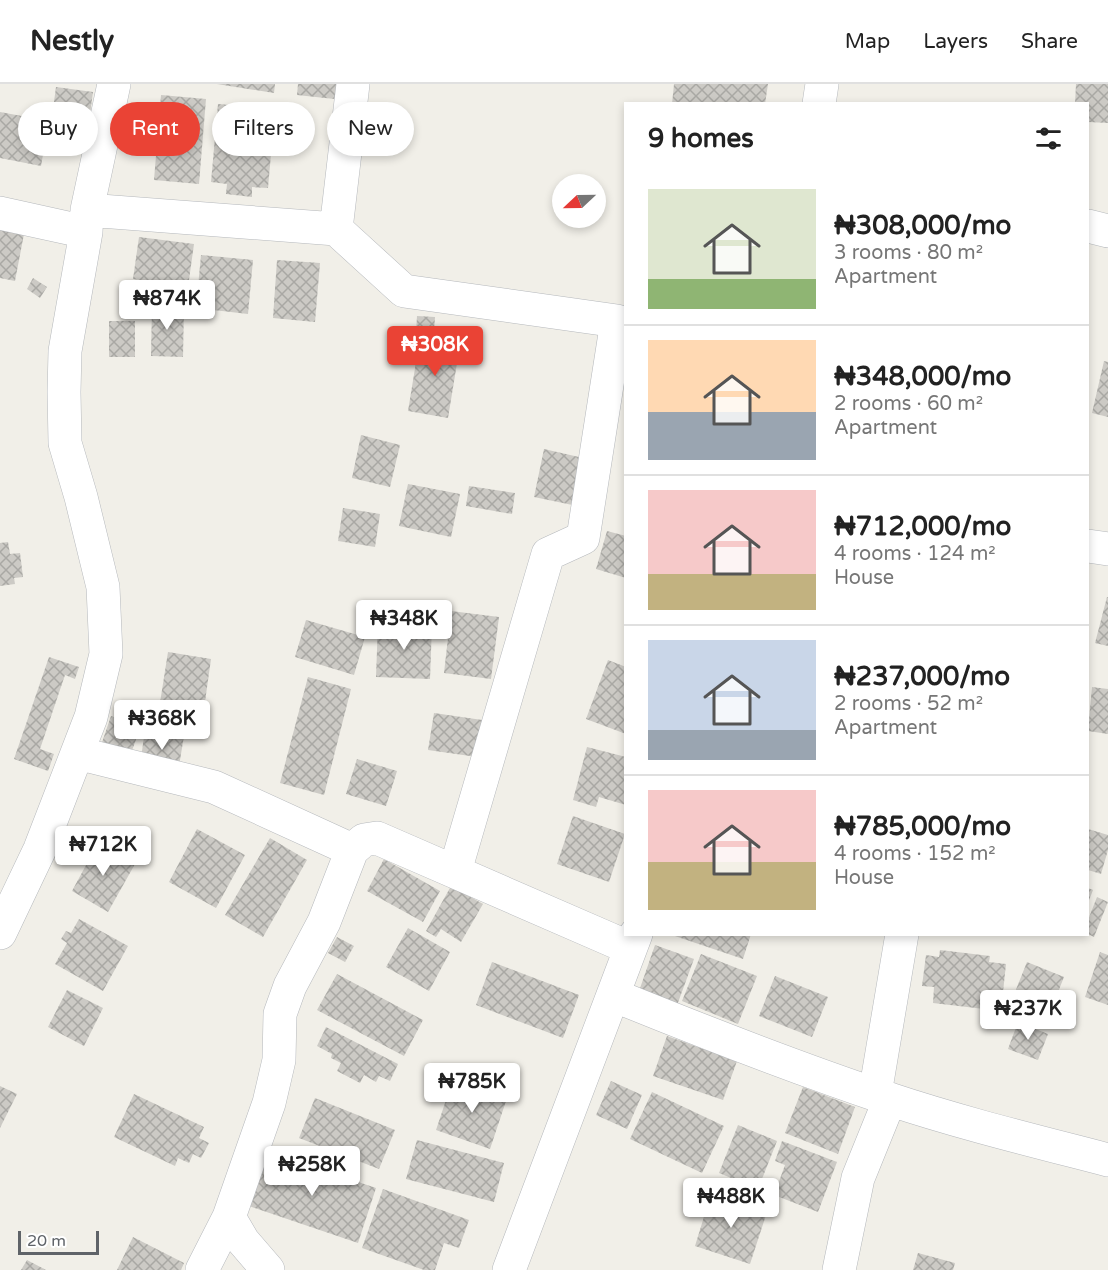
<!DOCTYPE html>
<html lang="en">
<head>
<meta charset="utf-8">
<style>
  body { margin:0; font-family:"Varela Round",sans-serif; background:#f6f6f6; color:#222; height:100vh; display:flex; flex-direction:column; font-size:22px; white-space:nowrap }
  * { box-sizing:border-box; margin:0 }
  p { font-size:20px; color:#767676 }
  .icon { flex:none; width:33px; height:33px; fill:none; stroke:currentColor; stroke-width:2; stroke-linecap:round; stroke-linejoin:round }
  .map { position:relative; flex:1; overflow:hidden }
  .panel { position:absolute; left:624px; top:18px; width:465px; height:834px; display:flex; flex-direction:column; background:#fff; border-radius:0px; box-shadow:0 3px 9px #0003 }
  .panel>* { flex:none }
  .banner { position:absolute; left:18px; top:18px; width:516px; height:54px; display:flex; gap:12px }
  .needle { width:39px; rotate:248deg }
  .fabs { position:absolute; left:552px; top:90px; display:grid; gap:12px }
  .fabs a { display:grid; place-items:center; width:54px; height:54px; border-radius:50%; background:#fff; box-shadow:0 3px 9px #0003; font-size:30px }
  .scale { position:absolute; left:18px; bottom:15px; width:81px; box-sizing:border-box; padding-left:6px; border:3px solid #5f6368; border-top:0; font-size:16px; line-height:21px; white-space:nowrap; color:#5f6368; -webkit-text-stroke:4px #fff; paint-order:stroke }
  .price { position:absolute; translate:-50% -51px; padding:0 14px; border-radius:6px; background:#fff; color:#222; font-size:20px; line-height:39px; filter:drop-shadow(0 2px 3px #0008) }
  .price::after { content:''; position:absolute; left:50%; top:36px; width:18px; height:14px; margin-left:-9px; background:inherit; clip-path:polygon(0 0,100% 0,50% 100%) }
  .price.selected { background:#ea4335; color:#fff }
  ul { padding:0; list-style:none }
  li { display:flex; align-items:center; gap:18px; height:150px; padding:0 24px }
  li+li { border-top:2px solid #e0e0e0 }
  li span { display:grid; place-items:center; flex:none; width:168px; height:120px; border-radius:0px; color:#555 }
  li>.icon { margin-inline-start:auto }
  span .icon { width:72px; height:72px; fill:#fffc; stroke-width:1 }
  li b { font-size:26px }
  h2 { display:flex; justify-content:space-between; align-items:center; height:72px; padding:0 24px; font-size:26px }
  .pill { padding:0 21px; border-radius:27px; background:#fff; box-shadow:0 3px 9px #0003; font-size:21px; line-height:54px }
  .pill.selected { background:#ea4335; color:#fff }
  header { display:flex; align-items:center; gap:36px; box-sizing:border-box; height:84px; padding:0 30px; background:#fff; border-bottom:2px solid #e0e0e0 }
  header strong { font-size:28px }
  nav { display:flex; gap:33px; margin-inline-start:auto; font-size:21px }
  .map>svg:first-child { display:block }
  .building { fill:url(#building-cross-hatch) }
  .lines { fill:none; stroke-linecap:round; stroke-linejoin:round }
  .minor-casing { stroke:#b5b8bc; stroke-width:34 }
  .minor { stroke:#fff; stroke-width:33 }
</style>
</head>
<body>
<header>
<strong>Nestly</strong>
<nav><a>Map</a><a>Layers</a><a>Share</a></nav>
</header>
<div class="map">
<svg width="1108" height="1186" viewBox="0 0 1108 1186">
  <defs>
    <pattern id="building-cross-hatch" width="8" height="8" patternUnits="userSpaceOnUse" patternTransform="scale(1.5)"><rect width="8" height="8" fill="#cccac5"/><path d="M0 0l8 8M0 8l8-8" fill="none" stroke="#a9a8a4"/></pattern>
  </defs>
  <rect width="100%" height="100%" fill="#f1efe8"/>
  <path class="building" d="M217,0H275L274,9Z
    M298,0H345L344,16L297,11Z
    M674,0H768L765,20H672Z
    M1076,0H1108V39L1088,38V20H1075Z
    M56,3L93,8L90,30L53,25Z
    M161,11L206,15L199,100L154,96Z
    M218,20L275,25L268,104L252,103V113L226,110L227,100L211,98Z
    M0,28L49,37L41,82L0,74Z
    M0,145L24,150L15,197L0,194Z
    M139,153L194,160L188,203L133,195Z
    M201,171L253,176L248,230L196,224Z
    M277,176L320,179L315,238L273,234Z
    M33,194L47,203L40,214L27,205Z
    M152,220L184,222L183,273L151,272Z
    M417,232L435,233L434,249L416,248Z
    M109,237H135V273H109Z
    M434,250L461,255L448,334L408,327L419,260L433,262Z
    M1104,277L1108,278V333L1092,329Z
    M361,351L400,361L390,403L352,394Z
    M544,365L592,376L582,423L534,413Z
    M408,400L460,410L451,453L399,442Z
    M469,402L515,409L512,430L466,422Z
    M343,424L380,430L375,463L338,457Z
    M607,447L626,452V494L596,485Z
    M8,458L10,470L20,469L23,493L14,494L15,500L0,502V459Z
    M1107,513H1108V562L1095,559Z
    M451,527L499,533L491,595L444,589Z
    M306,536L365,553L354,591L295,573Z
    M378,539L432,541L430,595L376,593Z
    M168,568L211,575L203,632L159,625Z
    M49,573L79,583L75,595L65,591L40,665L54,670L48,687L14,675Z
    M608,576L626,583V650L586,635Z
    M308,593L351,605L324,711L280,699Z
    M1092,603L1108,605V650L1088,647Z
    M434,629L489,637L484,674L428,666Z
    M111,632L141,642L127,680L98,670Z
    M145,646L184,652L178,688L140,681Z
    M587,663L626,673V721L599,713L596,723L573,716Z
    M357,675L397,687L386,722L346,710Z
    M573,732L625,750L609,798L557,780Z
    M197,745L245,771L216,824L169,798Z
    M1088,745L1108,751V766L1101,790L1088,786Z
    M270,754L307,776L263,853L225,831Z
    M98,759L135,780L108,828L72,807Z
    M384,775L440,807L423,838L367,807Z
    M451,802L483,820L461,858L441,845L436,853L426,847Z
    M1088,804L1093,806L1088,819Z
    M1097,813L1108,818L1094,853L1088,850V836Z
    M79,835L128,862L103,907L55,880L67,859L61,855L66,847L71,849Z
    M408,844L450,868L429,907L386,883Z
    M669,850H751L743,875Z
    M337,853L354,862L345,878L328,869Z
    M655,861L694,875L676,924L638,910Z
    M940,866L990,872L989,878L1006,880L1001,927L933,919L934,903L922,902L926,871L939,873Z
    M1100,868L1108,871V921L1085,913Z
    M701,870L757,892L738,940L682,917Z
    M492,878L579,911L563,954L476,921Z
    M1027,878L1064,893L1048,933L1011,918Z
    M337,890L423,936L404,972L317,926Z
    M775,892L828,913L812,953L759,932Z
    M67,906L103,924L84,962L48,943Z
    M1018,938L1048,950L1038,976L1008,965Z
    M326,943L398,980L390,997L379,992L376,998L364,991L360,999L337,987L341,979L331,974L332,970L317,962Z
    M667,952L737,977L723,1016L653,992Z
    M453,995L507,1014L490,1065L436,1046Z
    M611,997L642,1011L627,1045L596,1031Z
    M0,1002L17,1010L0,1044Z
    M803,1003L855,1023L838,1070L785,1049Z
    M652,1008L724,1042L702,1089L630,1055Z
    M134,1010L204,1043L199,1054L209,1059L201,1074L193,1070L189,1079L178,1074L175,1082L114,1053Z
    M315,1014L395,1046L379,1085L299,1054Z
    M738,1041L777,1057L758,1105L719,1089Z
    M417,1056L504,1079L494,1118L406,1095Z
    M782,1057L837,1078L818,1128L774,1111L785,1081L775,1077Z
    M267,1067L376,1104L358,1159L249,1122Z
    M383,1105L469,1136L459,1164L444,1159L435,1186H424L362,1164Z
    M711,1110L767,1128L750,1180L695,1162Z
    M133,1153L184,1179L181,1186H117Z
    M918,1169L955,1179L953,1186H913Z
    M27,1176L46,1186H21Z"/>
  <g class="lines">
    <g class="minor-casing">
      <path id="minor" d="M819,20L822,0
        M87,126L336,145L353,0
        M0,129L86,148
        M1088,142L1108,147
        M336,145L404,207L617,237L583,454L548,470L455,787
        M1088,462L1108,465
        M77,669L214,703L352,766
        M0,849L40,765L91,633L106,570L103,503L81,413L65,359L64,308L65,267L86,148L87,126L114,0
        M613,911C704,948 796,984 889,1015C961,1039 1035,1057 1108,1076
        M875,1010L902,850
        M229,1133L243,1157L268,1186
        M202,1186L229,1133L269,1019L279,976L280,930L290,902L324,838L352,766L364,756L377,754L630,864
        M509,1186L636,850
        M839,1186L858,1094L890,1015"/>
    </g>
    <use href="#minor" class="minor"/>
  </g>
</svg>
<div class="fabs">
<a><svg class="needle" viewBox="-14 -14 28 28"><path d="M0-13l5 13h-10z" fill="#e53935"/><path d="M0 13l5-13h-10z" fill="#767676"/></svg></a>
</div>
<div class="scale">20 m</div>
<b class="price" style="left:167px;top:247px">₦874K</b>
<b class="price selected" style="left:435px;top:293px">₦308K</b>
<b class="price" style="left:404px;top:567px">₦348K</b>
<b class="price" style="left:162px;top:667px">₦368K</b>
<b class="price" style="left:103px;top:793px">₦712K</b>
<b class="price" style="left:1028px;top:957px">₦237K</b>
<b class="price" style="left:472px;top:1030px">₦785K</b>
<b class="price" style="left:312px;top:1113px">₦258K</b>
<b class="price" style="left:731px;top:1145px">₦488K</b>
<div class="banner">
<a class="pill">Buy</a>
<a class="pill selected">Rent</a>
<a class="pill">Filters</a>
<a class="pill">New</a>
</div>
<section class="panel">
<h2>9 homes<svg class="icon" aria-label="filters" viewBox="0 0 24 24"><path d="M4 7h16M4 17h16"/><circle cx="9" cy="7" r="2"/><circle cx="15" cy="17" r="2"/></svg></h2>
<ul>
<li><span style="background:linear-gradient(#dfe7d0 75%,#8fb573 0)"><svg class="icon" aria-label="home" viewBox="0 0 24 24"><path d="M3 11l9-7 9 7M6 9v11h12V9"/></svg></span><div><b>₦308,000/mo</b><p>3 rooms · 80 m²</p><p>Apartment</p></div></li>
<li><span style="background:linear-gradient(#ffd9b3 60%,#9aa5b1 0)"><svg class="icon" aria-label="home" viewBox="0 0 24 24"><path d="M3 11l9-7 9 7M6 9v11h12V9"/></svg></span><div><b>₦348,000/mo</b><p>2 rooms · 60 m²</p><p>Apartment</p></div></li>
<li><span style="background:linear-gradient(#f6c9c9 70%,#c2b280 0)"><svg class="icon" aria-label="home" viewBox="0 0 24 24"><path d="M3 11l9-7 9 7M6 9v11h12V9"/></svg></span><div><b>₦712,000/mo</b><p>4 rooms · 124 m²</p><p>House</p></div></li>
<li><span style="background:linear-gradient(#c9d6e8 75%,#9aa5b1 0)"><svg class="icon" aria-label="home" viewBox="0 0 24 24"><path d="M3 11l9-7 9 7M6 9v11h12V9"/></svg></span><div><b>₦237,000/mo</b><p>2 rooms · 52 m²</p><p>Apartment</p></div></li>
<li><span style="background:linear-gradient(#f6c9c9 60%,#c2b280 0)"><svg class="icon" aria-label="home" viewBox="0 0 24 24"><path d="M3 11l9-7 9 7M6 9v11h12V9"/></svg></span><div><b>₦785,000/mo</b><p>4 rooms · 152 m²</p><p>House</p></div></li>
</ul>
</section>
</div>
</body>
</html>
